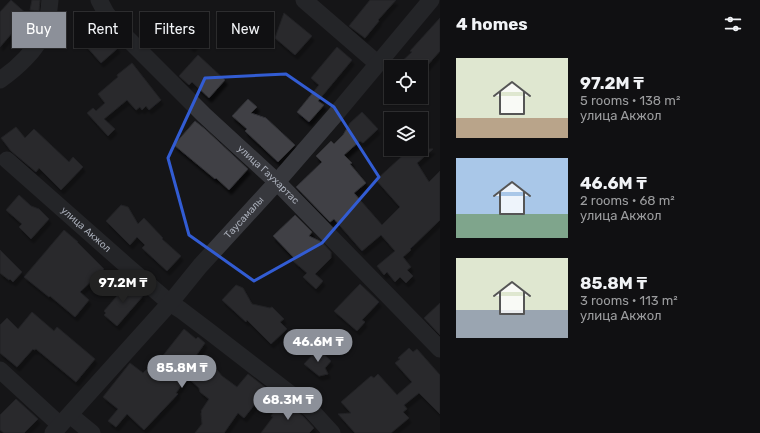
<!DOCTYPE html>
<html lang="en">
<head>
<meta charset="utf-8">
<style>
  body { margin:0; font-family:Rubik,sans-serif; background:#1e1e20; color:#f1f3f6; height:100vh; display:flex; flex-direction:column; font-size:15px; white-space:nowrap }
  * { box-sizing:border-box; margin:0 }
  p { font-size:13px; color:#9c9d9f }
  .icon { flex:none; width:22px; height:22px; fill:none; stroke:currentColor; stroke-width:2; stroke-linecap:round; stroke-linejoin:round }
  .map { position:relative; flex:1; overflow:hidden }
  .drawer { display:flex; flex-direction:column; background:#101012; width:320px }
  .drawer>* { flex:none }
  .guide { position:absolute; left:12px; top:12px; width:368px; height:36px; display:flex; gap:8px }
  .buttons { position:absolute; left:384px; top:60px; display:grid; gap:8px }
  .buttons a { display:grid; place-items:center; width:44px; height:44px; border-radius:0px; background:#101012; box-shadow:0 1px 3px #0004,0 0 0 1px #303032; font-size:20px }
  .price { position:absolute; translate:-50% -34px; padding:0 9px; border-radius:14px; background:#8c9099; color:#fff; font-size:13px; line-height:26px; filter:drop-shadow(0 1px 2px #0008) }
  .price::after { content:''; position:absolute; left:50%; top:24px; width:12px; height:9px; margin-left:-6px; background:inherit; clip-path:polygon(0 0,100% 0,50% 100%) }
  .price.current { background:#222; color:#fff }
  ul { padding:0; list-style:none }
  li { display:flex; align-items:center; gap:12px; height:100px; padding:0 16px }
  li span { display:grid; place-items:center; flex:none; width:112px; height:80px; border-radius:0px; color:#555 }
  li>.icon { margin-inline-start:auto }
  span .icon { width:48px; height:48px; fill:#fffc; stroke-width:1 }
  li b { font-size:17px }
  h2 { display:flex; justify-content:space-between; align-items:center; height:48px; padding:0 16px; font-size:17px }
  .chip { padding:0 14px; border-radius:0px; background:#101012; box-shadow:0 1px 3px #0004,0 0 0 1px #303032; font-size:14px; line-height:36px }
  .chip.current { background:#8c9099; color:#fff }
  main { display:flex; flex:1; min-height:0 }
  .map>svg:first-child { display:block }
  .building { fill:#404145; stroke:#303034; filter:url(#shadow) }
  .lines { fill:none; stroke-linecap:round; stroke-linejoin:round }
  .minor { stroke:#37383d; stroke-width:17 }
  .marked { fill:none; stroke:#325cd3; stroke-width:3; stroke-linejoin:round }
  .labels { text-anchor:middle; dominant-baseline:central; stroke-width:3.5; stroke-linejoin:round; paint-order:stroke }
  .street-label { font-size:10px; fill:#a8adb8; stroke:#111113 }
</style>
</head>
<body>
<main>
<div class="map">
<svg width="440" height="433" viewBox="0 0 440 433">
  <defs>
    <filter id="shadow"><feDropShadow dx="2.5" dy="4.5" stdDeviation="1" flood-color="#0009"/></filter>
  </defs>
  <rect width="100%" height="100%" fill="#161618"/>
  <path class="building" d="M11,0L29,16L33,24L20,38L13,32L0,47V12Z
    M32,0H40L39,11L30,10Z
    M370,0H396L378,20L379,21L365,38L349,26Z
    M190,11L205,24L204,34L192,48L172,31Z
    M284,13L312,36L295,55L275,38Z
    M240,14L251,24L246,29L250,33L242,41L228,27Z
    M440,18V51L426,67H396L412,52L410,51Z
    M98,20L107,30L104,32L118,48L101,63L78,37Z
    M337,47L352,60L318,101L324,105L309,122L297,112L319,85L311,78Z
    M198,55L225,80L209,98L192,82L189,85L179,76Z
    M132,63L161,100L149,110L146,106L142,110L140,107L136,110L127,100L104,119L115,129L108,136L87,113L93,108L96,111L105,103L98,94L118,77L117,75Z
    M248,99L257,107L251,113L266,118L295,145L278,162L245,131L247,129L232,116Z
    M362,112L378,129L363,143L360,141L344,155L352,163L350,164L366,183L354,193L382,225L400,207L376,180L410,149H433L417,163L429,182L440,171V220L410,249L411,250L403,257L411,267L407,270L413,276L406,283L400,277L395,282L387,272L384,275L377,266L395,251L381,235L362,251L334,219L330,222L296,187L322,162L316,156L331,141L334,144L343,135L350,123Z
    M195,121L205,129L248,169L229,190L216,178L215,179L174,145Z
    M16,127L25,138L34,129L69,162L73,157L83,167L61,190L39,168L36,172L11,151L1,138Z
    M19,195L31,206L39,209L49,219L31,239L19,227L22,224L6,210Z
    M121,205L128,207L138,224L144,218L163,238L162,239L181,256L167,271L142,248L145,245L137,237L130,245L106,221Z
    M295,215L312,232L309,236L322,242L331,252V258L315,274L323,281L316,289L303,277L307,273L293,261L295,259L273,236Z
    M64,230L78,242H77L104,269L80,292L89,300L75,317L50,296L49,297L24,277Z
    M0,250L22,272L13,282L10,279L9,280L0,273Z
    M128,283L143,296L117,326L104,315L106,313L104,311Z
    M360,284L379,302L362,320L365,322L357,331L334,311Z
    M236,285L243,288L252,304L270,308L272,307L284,319L280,322L287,329L271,344L247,320L246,322L222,300Z
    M440,303V335L424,318Z
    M32,312L54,331L57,327L95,359L76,382L36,349L34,350L33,349L17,367L0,353V325L7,318L18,329Z
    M184,329L196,339L198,337L205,343L193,360L213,365L222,376L237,387L248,374L266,388L259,397V399L244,418L238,413L224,433H195L202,424L201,413L202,412L201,411L209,399L200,392L199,388L187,377L176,393L178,394L144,430L127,414L116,427L108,421L118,409L103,397L130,363L143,373L147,369L150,372Z
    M409,348L413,352L417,349L440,375V414L419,393L404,405L407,409L403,412L409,418L391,433H355L338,414L351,413L341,402L371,376L374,378L378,374L397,395L412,382L395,363L400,359L398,358Z
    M318,349L331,361L325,368L328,374L319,376L304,364Z
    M16,399L38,419L24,433H4L0,430V415Z
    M282,400L303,416L314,428L309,433H261L273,417L271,416Z"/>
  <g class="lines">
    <g class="minor">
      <path id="s1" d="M99,0L106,13L123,34L204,115L277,182L440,349"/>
      <path d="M304,0L378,64"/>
      <path d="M0,80C16,69 37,50 44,31C48,21 49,11 50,0"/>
      <path id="s2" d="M7,160L127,266L170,303L181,310L210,332L310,409L332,433"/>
      <path d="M0,370L60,425"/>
      <path d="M70,415L92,433"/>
      <path id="s3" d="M53,433L170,303L200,266L277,182L335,115L431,0"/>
    </g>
  </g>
  <path d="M0 0H440V433H0ZM286,74L334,107L379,177L322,243L254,281L189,235L168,158L205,78Z" fill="#161618" fill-opacity=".55" fill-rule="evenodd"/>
  <path class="marked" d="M286,74L334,107L379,177L322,243L254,281L189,235L168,158L205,78Z"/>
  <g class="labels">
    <g class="street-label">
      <text stroke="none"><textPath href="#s1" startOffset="244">улица Гаухартас</textPath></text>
      <text stroke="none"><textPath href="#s3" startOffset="288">Таусамалы</textPath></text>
      <text stroke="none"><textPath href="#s2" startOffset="105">улица Акжол</textPath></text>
    </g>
  </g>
</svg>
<div class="buttons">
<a><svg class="icon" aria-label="locate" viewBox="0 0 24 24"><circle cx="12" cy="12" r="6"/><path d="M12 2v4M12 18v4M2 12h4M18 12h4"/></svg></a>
<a><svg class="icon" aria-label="layers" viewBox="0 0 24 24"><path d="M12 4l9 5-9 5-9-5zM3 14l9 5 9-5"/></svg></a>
</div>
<b class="price current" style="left:123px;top:304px">97.2M ₸</b>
<b class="price" style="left:318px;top:363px">46.6M ₸</b>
<b class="price" style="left:182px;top:389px">85.8M ₸</b>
<b class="price" style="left:288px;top:421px">68.3M ₸</b>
<div class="guide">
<a class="chip current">Buy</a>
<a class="chip">Rent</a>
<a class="chip">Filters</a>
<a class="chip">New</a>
</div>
</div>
<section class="drawer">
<h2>4 homes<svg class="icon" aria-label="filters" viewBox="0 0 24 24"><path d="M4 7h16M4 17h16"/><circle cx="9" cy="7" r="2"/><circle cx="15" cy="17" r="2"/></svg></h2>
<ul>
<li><span style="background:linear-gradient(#dfe7d0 75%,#b9a48a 0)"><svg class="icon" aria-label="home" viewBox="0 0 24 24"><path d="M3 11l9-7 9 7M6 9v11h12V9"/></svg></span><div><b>97.2M ₸</b><p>5 rooms · 138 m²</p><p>улица Акжол</p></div></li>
<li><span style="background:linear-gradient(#a9c7e8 70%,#7fa58c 0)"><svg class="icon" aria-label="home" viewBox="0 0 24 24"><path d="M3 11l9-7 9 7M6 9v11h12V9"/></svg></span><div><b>46.6M ₸</b><p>2 rooms · 68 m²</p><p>улица Акжол</p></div></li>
<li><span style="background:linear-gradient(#dfe7d0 65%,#9aa5b1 0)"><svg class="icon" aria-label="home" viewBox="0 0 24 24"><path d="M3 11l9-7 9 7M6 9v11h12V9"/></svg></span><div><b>85.8M ₸</b><p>3 rooms · 113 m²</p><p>улица Акжол</p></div></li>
</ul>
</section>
</main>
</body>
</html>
